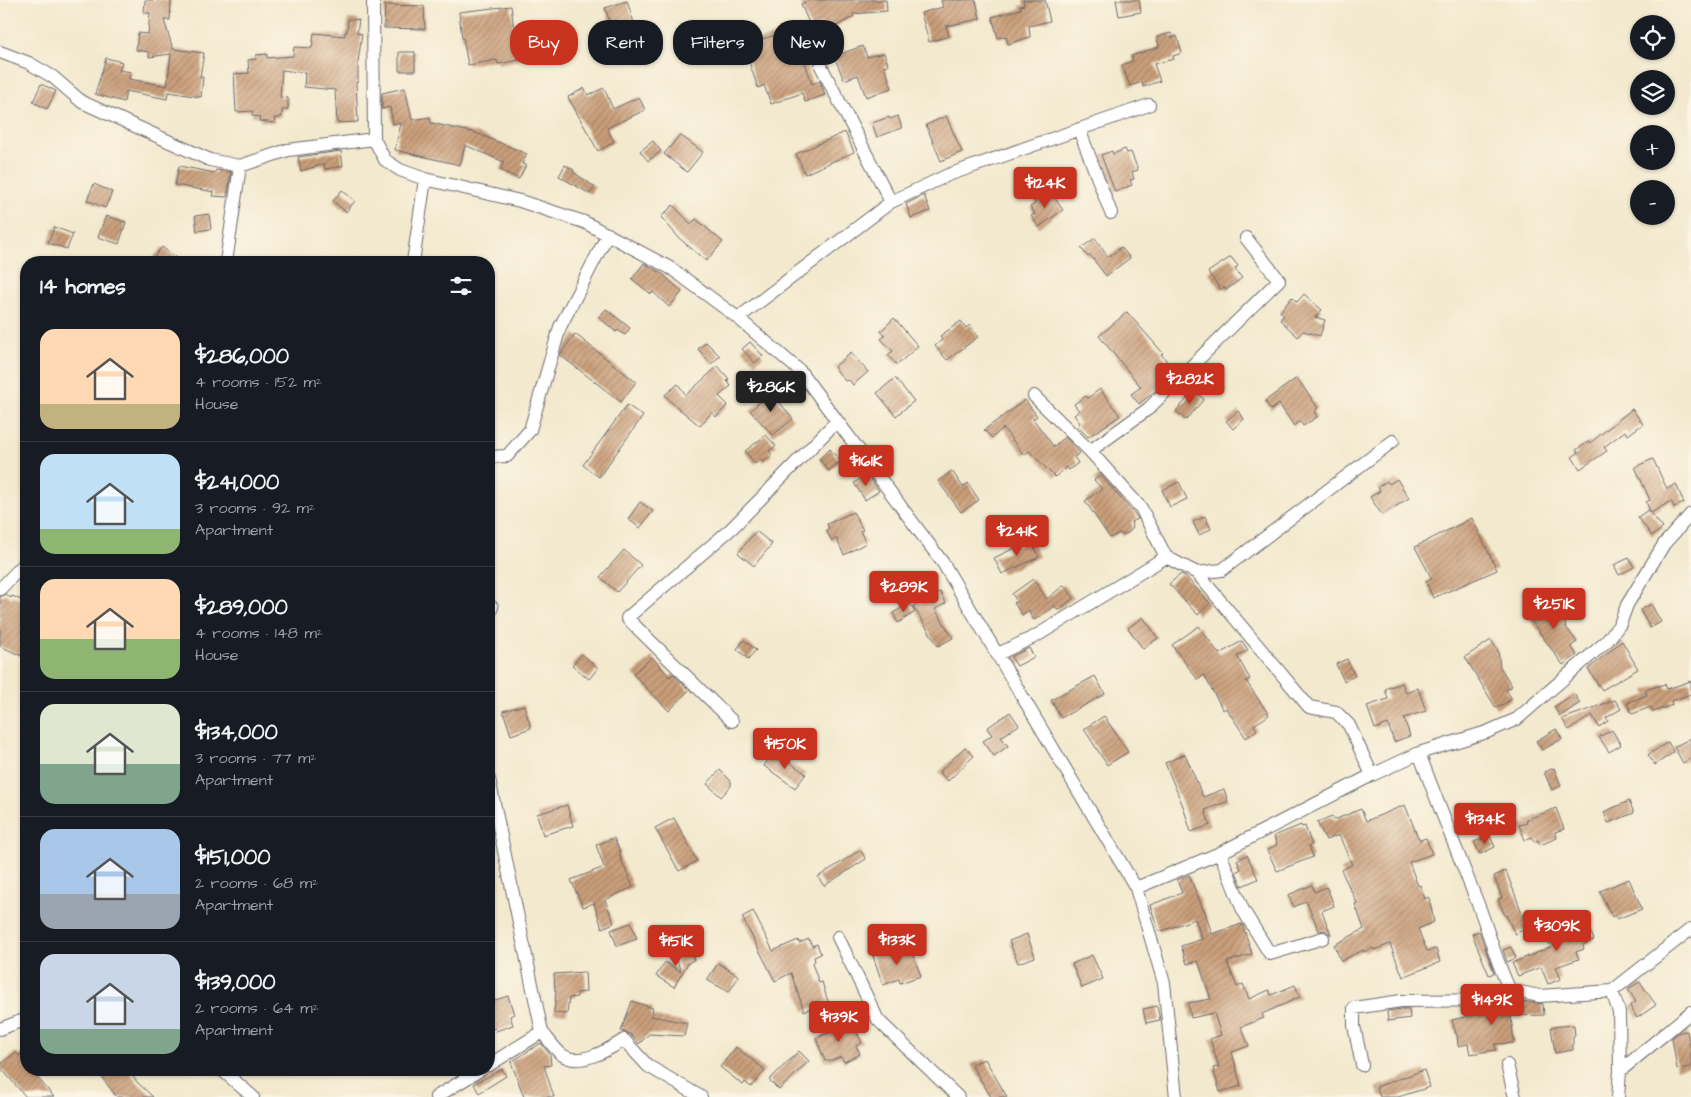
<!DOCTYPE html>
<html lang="en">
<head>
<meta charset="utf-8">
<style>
  body { margin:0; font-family:"Architects Daughter",sans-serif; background:#242831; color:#f1f3f6; height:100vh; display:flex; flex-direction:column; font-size:19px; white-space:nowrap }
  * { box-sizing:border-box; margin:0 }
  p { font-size:16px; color:#9ea1a6 }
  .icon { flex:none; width:28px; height:28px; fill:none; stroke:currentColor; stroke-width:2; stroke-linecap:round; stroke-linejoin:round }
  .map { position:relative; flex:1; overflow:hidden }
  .details { position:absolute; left:20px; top:256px; width:475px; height:820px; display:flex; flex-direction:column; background:#171b24; border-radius:20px; box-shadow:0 1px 4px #0004 }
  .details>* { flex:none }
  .guide { position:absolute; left:510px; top:20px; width:475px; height:45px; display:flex; gap:10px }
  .tools { position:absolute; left:1630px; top:15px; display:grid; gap:10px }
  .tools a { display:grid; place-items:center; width:45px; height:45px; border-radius:50%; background:#171b24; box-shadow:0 1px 4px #0004; font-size:25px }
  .price { position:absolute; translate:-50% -42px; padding:0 11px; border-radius:5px; background:#c8321e; color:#fff; font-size:16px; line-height:32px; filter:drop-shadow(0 1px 2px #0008) }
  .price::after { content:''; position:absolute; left:50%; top:30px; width:15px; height:11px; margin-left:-8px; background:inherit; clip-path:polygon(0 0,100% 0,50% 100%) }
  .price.selected { background:#222; color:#fff }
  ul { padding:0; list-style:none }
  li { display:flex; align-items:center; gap:15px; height:125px; padding:0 20px }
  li+li { border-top:1px solid #363941 }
  li span { display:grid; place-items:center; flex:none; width:140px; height:100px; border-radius:15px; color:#555 }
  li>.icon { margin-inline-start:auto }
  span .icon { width:60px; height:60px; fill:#fffc; stroke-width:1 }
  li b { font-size:21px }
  h2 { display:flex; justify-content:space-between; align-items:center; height:60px; padding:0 20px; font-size:21px }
  .pill { padding:0 18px; border-radius:20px; background:#171b24; box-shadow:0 1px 4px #0004; font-size:18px; line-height:45px }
  .pill.selected { background:#c8321e; color:#fff }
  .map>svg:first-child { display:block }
  .building { fill:url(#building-hatch) }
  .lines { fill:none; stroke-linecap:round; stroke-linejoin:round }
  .minor-casing { stroke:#6b686e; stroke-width:14 }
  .minor { stroke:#fff; stroke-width:12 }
</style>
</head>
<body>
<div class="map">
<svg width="1691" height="1097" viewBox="0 0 1691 1097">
  <defs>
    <pattern id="building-hatch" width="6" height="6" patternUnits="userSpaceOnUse" patternTransform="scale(1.25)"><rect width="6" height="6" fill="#ca9f7a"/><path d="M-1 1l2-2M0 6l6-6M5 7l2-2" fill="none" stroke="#a48165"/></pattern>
  </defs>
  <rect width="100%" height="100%" fill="#fcf5e5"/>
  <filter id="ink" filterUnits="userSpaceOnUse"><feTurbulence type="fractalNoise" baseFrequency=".02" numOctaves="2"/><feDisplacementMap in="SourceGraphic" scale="10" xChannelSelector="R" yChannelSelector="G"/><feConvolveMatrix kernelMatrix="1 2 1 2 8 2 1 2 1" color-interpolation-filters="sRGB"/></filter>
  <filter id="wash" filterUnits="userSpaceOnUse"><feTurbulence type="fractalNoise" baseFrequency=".0096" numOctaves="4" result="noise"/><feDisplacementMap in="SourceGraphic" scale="20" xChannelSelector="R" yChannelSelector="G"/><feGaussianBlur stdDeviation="1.12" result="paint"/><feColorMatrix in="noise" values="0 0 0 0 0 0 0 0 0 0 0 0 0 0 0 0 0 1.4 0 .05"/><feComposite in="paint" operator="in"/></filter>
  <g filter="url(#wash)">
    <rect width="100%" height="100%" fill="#f2e9ce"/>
    <g id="blocks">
      <path class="building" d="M145,0H171L170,20H164L173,49L204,53L200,77H203L201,97L168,92L167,99L126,91L124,102L95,94L106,58L122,62L119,70L131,72L129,79L167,86L171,54L149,57V52L136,50L138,33L148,34L150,13H144Z
        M810,0H886L887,11L853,14L854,16L828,31L823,24L811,28L801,4Z
        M941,0H976L980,19L946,26L949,36L929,42L921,13L943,7Z
        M1023,0H1045L1050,21L1029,26L1030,37L1008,44L1006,36L998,38L992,17L1021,9L1020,6L1024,5Z
        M1116,0H1139L1141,12L1119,16Z
        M627,1L635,26L624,29L623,24L612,28L605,8Z
        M385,5L424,6L425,29L384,28Z
        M511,6L515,38L519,60L498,64L497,60L468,65L463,38H462L459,12Z
        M348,19L359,20L357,33L362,34L358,62V82H356L358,122L337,123L335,90L304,87L305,73L282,70L280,97L288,98V109L282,110V117L280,116V118H274L275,123L259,121L260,117L252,116L253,111L236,112L234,74L249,73L248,60L256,59V55L267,54V58L293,56L294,47L312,48L314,33L345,36V32H347Z
        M797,28L807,55L803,56L812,84L820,81L825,95L805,102L802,93L771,104L764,85L758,88L747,56L742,57L738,47Z
        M1171,33L1172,38L1177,36L1182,53L1173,56L1174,59L1154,64L1160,81L1143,87L1142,82L1130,86L1122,65L1133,61L1131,56L1159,47L1157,37Z
        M863,46L867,57L884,53L888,65L884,66L892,88L866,97L858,75L844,80L834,56Z
        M399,52H415V71H399Z
        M41,84L56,91L47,109L33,102Z
        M405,88L412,120L430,117L431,123L476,133L527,154L522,164L526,165L519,179L500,170L504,162L465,145L460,165L395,150L401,123L393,124L390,107L382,109V93Z
        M584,88L588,95L604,88L613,109L639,97L645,110L607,128L614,142L598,151L568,97Z
        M898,116L902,128L877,137L872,123L889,117L890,119Z
        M946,116L962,152L941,161L926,125Z
        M845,132L854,152L805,174L796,154Z
        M680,135L703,152L687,172L664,154Z
        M653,141L661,151L648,161L640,151Z
        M1125,149L1127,153L1131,152L1138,170L1132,172L1134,179L1130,180L1132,185L1115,192L1101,155L1112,151L1113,154Z
        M341,151L343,166L325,169L324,164L301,171L298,157Z
        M565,165L574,170L573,172L595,187L590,194L559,176Z
        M179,166L215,173L216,170L231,172L227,197L213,196L214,192L175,185Z
        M94,184L112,192L105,208L87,200Z
        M342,190L355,201L346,212L333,201Z
        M1045,192L1048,197L1052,194L1063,210L1039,227L1031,216L1035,214L1030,207L1036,203L1033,199Z
        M924,195L930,211L911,218L906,204Z
        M673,205L691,224L696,219L723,242L706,261L679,238L661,217Z
        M209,214L211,229L197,231L195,216Z
        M106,216L126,222L119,244L98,237Z
        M54,227L73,234L67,249L48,243Z
        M1095,238L1108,257L1121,247L1130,258L1106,276L1090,255L1088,257L1081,248Z
        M162,247L182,262H150Z
        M1231,257L1238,266L1235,269L1242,278L1226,290L1224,287L1221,290L1208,272Z
        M644,263L664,275L682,292L669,307L653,292L651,294L632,279Z
        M1304,294L1322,310L1315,317L1325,320L1320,336L1303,331L1298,337L1280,320L1284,315L1280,312L1292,297L1297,302Z
        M606,309L630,328L625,335L618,330L616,332L599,317Z
        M1127,312L1163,353L1161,354L1175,371L1155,391L1139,404L1131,394L1141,387L1099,336Z
        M894,318L918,346L897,365L888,355L893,351L881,339L885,336L881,331Z
        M961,321L966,328L970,325L978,337L947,360L935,346L942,340L940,336Z
        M575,334L636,382L621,402L560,355Z
        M706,342L720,356L711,364L698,349Z
        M750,342L763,356L755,363L742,349Z
        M851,353L868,372L853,385L849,380L845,381L834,367Z
        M718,366L729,379L727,381L731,386L719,396L728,405L716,417L712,412L700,426L671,402L665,395L678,384L686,395Z
        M895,378L914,401L896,416L877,393Z
        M1297,378L1318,408L1314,411L1317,417L1303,426L1300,421L1294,426L1279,404L1271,410L1265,401Z
        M769,389L793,419L773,435L750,411L762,400L759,396Z
        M1100,389L1120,416L1088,437L1077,426L1080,423L1074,415L1079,411L1074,404L1086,396L1088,398Z
        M1194,391L1204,399L1186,420L1176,411Z
        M1025,400L1037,416L1033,419L1054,447L1065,437L1080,453L1074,457L1078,463L1069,470L1066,467L1055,477L1029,451L1024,455L1003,428L992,438L984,430Z
        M627,405L643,416L599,477L583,465Z
        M1632,409L1643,424L1628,435L1625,431L1604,447L1607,451L1580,469L1572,457L1578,453L1576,450L1588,442L1590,443Z
        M1238,411L1244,419L1233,429L1226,421Z
        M766,435L776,446L769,451L772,455L763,462L761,459L755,464L745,451Z
        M830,449L840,461L829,471L819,459Z
        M1653,459L1667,489L1676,484L1684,503L1674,507L1671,501L1651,513L1646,502L1650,500L1635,467Z
        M952,471L963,487L968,483L979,500L961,512L938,481Z
        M867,474L879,491L865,500L854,483Z
        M1100,475L1134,513L1138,519L1131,522L1133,528L1128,533L1123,535L1119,533L1110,538L1085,501L1102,489L1094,480Z
        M1397,479L1409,498L1382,515L1370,497L1380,491L1378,487L1387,481L1389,484Z
        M1179,482L1187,499L1170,507L1162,490Z
        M640,502L653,511L640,528L628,519Z
        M1648,510L1663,528L1652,536L1638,517Z
        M853,512L863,530L860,531L866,543L844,555L836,538L832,541L826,530L829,528L827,524Z
        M1205,516L1211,529L1199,535L1193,522Z
        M1472,518L1497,570L1433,598L1426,582L1432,579L1415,547Z
        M756,531L772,544L754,566L738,553Z
        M1031,540L1039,557L1002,574L994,558Z
        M624,550L641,565L617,592L600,577Z
        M1629,558L1634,567L1619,575L1614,565Z
        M1181,574L1185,576L1210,603L1198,615L1169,584Z
        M1033,579L1047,599L1064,585L1074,598L1058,610L1055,606L1034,620L1029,613L1030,612L1029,610L1022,615L1014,603L1017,601L1012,594Z
        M940,592L946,603L935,609L953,638L938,646L913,606Z
        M6,594L11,598L12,596L26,602V658L0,646V597Z
        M1552,598L1562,612L1566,627L1577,642L1571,646L1577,655L1563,665L1527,615Z
        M910,603L915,612L898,623L893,613Z
        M1651,604L1661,622L1650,628L1640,610Z
        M1143,617L1158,638L1143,649L1128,628Z
        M1199,626L1219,654L1242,641L1248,650L1237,656L1250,679L1246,681L1269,715L1254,725L1257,730L1246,738L1226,708L1223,710L1204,675L1198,680L1172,645Z
        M744,640L756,650L748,659L737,649Z
        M1491,640L1498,651L1500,667L1512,686L1506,690L1512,699L1496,708L1465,657Z
        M1622,641L1638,669L1602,690L1588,669Z
        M1029,648L1034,657L1017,666L1011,657Z
        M582,654L598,668L589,679L572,665Z
        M652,657L670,677L673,674L689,690L669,711L633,674Z
        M1347,659L1355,676L1344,681L1336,664Z
        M1095,676L1105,694L1061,718L1051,700Z
        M1691,681V694L1671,701L1672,705L1653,712L1651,707L1632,714L1627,703L1647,695L1645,690L1665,684L1667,689Z
        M1402,683L1406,693L1418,688L1426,711L1404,718L1410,736L1394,742L1388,724L1375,729L1367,706L1388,699L1385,689Z
        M1574,694L1580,703L1560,716L1554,707Z
        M1615,700L1621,709L1606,718L1608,721L1599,727L1592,715L1569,730L1562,719Z
        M524,705L531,728L511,735L503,711Z
        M1010,712L1019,725L1001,737L1008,746L994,756L983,741L992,735L987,728Z
        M1104,716L1128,752L1107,765L1084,729Z
        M1556,729L1562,739L1542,750L1536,741Z
        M1612,730L1621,745L1609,752L1599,737Z
        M1691,738V758L1683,763L1674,747Z
        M1668,742L1674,752L1655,765L1648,755Z
        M965,747L974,756L948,781L939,772Z
        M774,751L806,774L795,788L764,766Z
        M1185,754L1203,797L1224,789L1228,801L1205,810L1210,825L1191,832L1183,806L1165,763Z
        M1554,768L1561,786L1552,790L1544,772Z
        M720,770L731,781V786L721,797L707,784Z
        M1629,801L1634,813L1608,823L1604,812Z
        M567,805L573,826L543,835L537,814Z
        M1405,805L1417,835L1420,840L1426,838L1432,854L1409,862L1418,886L1420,885L1425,899L1429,897L1434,922L1418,929L1427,951L1436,949L1440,962L1403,977L1390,944L1374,950L1373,948L1364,952L1363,950L1341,961L1334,945L1364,929L1355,904L1357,903L1341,870L1352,865L1339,835L1326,840L1317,822L1332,816L1334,820L1361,809L1366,821Z
        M1556,808L1564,829L1555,832L1557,838L1540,845L1538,840L1534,842L1532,837L1525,840L1519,825L1527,823L1526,820Z
        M674,818L697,861L679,871L655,828Z
        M1301,825L1302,827L1305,826L1312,845L1309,846L1313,857L1277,871L1267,850L1277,845L1274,836Z
        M1490,836L1495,847L1480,854L1474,842Z
        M614,838L621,854L619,855L633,887L605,900L614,923L602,928L594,903L583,907L571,880L604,867L596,845Z
        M860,850L866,859L824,886L818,877Z
        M1247,855L1258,879L1242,886L1236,872L1241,869L1237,860Z
        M1506,871L1524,918L1527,916L1531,926L1515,934L1506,915L1505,916L1498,899L1502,898L1494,876Z
        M1189,875L1203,909H1204L1212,934L1242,924L1243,926L1252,954L1227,962L1237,987L1243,984L1249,999L1269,990L1271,995L1295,985L1300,997L1262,1014L1264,1018L1241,1027L1249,1046L1232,1052L1241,1086L1220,1092L1213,1068L1219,1067L1210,1039L1221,1035L1214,1013L1191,1018L1188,1003L1211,999L1198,961L1187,964L1181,946L1202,939L1195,919L1159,932L1150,905L1182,893L1177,880Z
        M1629,879L1642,909L1617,919L1615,915L1612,917L1600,891Z
        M1312,885L1314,892L1327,887L1334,906L1322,911L1331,935L1325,930L1319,931L1306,901L1294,907L1288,895Z
        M753,911L773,951L798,940L799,943L809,939L812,946L817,944L821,954L814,957L815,961L812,963L819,983L822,982L828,1002L804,1011L791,973L775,981L742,917Z
        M1586,921L1594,940L1583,945L1584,949L1576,952L1579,959L1556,967L1561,979L1548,984L1541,967L1518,976L1512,963L1551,947L1547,937Z
        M631,923L637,939L617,946L611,930Z
        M1479,931L1494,973L1489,975L1472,934Z
        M1027,934L1035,957L1018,963L1009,941Z
        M689,947L694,960L688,963L674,987L656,976L665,962L681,972L674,952Z
        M1511,947L1516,958L1507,962L1503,950Z
        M893,948L895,954L910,948L921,976L900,983L899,979L883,985L873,956Z
        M1092,955L1103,979L1082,988L1072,964Z
        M718,963L739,976L729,992L707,980Z
        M585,972L586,992L577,993V997L569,998L567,1014L554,1013L556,991H555L554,974Z
        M1640,982L1656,1005L1637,1018L1630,1006L1636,1002L1628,989Z
        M508,996L514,1014L510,1016L513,1025L496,1031L495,1028L489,1030V1002Z
        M1512,1000L1543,1004L1544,1015L1511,1016L1514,1043L1495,1044L1496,1050L1470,1054L1468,1044L1458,1046L1457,1034H1456L1452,1020L1473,1015L1472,1008H1501L1507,1006Z
        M632,1001L653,1008L651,1016L687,1023L684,1036L649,1034L639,1044L630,1034L621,1031Z
        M1157,1006L1160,1020L1146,1023L1143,1009Z
        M1402,1009H1409L1410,1018L1388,1021L1387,1011Z
        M843,1020L849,1032L855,1029L862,1043L856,1046L860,1054L844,1062L841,1057L830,1061H825L816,1038L829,1033L827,1029Z
        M1574,1025L1575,1036L1573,1037V1050L1555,1053L1551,1027Z
        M1687,1031L1691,1050V1067L1677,1069L1672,1038L1680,1032Z
        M541,1043L550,1055L551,1065L544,1066L554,1097H524L511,1062Z
        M736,1047L765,1070L751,1087L745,1082L743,1085L720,1067Z
        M26,1048V1070H31L54,1097H26L0,1067V1065L16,1052L19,1056Z
        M799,1051L809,1061L779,1090L769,1080Z
        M985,1059L1007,1097H991L971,1064Z
        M502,1069L506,1076L479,1093L474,1084Z
        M96,1070H128L137,1082L153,1097H117Z
        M1424,1070L1430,1087L1398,1097H1380L1376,1087Z"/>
    </g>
  </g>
  <g filter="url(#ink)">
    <use href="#blocks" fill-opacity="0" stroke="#6b686e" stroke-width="1"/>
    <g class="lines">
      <g class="minor-casing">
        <path id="minor" d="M373,0L374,139
          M0,52L29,63L53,77L82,102L210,160L240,166L288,150L374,139L385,160L400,170L425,179L520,201L584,222L672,269L738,318L800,371L943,563L1136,888L1164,983L1176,1097
          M821,66L891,202
          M1079,129L1111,213
          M226,262L240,166
          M413,262L425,179
          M738,318L891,202L948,175L1149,105
          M1034,396L1090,451L1141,508L1166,557L1197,573L1309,707L1336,712L1349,725L1372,775
          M1090,451L1148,409L1279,280L1246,238
          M489,457L507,456L530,430L560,327L608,234
          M1197,573L1222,570L1393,441
          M0,589L26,562
          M489,615L492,607
          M998,654L1036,636L1166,557
          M732,721L627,618L732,528L837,421
          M1419,753C1438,804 1458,854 1478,904C1489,932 1496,962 1510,990L1540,996L1612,991L1691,929
          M489,779L542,1032C548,1039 554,1048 561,1054C578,1068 608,1050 624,1040L648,1066L701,1097
          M1220,853L1243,910L1270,954L1323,938
          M1136,888L1220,853L1372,775L1419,753L1487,732L1517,719L1607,641L1620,624L1627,605L1664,544L1691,514
          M838,937L878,1020L958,1097
          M1612,991L1619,1012L1620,1071L1618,1097
          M0,1029L26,1019
          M489,1065L542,1032
          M1362,1065L1354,1026V1008L1401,1001L1501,1000L1510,990
          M1507,1065L1515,1097
          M222,1070L253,1097
          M1620,1071L1691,1012
          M436,1097L480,1070"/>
      </g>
      <use href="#minor" class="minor"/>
    </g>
  </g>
</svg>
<div class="tools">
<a><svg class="icon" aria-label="locate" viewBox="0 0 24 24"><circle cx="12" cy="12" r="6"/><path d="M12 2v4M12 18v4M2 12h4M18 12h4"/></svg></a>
<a><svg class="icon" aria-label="layers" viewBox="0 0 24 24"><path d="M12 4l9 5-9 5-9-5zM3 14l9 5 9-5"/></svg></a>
<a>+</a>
<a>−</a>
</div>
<b class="price" style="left:1045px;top:209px">$124K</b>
<b class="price" style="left:1190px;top:405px">$282K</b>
<b class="price selected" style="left:771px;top:413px">$286K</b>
<b class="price" style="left:866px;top:487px">$161K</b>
<b class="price" style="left:1017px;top:557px">$241K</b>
<b class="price" style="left:904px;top:613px">$289K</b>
<b class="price" style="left:1554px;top:630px">$251K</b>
<b class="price" style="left:785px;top:770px">$150K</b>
<b class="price" style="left:1485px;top:845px">$134K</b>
<b class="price" style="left:1557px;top:952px">$309K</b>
<b class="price" style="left:897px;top:966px">$133K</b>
<b class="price" style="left:676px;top:967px">$151K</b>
<b class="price" style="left:1492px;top:1026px">$149K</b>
<b class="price" style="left:839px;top:1043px">$139K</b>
<div class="guide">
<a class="pill selected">Buy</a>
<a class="pill">Rent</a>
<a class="pill">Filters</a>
<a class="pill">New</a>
</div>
<section class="details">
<h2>14 homes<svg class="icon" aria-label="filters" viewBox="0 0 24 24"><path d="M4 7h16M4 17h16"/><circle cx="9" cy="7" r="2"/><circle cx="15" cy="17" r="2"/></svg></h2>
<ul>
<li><span style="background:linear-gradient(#ffd9b3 75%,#c2b280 0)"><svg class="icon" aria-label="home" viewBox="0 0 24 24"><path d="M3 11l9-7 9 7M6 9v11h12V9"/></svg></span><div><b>$286,000</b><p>4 rooms · 152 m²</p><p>House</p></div></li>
<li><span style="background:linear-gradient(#bfe0f5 75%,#8fb573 0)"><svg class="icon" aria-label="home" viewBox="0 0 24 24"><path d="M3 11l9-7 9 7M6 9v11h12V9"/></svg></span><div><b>$241,000</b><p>3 rooms · 92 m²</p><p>Apartment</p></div></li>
<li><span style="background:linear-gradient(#ffd9b3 60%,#8fb573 0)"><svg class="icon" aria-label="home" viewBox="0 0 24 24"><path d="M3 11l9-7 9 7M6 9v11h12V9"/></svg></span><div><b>$289,000</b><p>4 rooms · 148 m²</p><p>House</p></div></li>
<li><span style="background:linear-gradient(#dfe7d0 60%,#7fa58c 0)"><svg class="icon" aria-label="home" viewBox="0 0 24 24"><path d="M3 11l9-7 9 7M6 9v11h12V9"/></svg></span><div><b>$134,000</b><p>3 rooms · 77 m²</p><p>Apartment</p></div></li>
<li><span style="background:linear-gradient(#a9c7e8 65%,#9aa5b1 0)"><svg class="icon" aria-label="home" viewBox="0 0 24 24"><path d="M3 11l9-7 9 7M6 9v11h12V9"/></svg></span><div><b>$151,000</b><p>2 rooms · 68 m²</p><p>Apartment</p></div></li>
<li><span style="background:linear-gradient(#c9d6e8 75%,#7fa58c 0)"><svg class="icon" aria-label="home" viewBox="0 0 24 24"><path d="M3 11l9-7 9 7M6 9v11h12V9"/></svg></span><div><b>$139,000</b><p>2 rooms · 64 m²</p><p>Apartment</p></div></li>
</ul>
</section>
</div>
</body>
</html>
